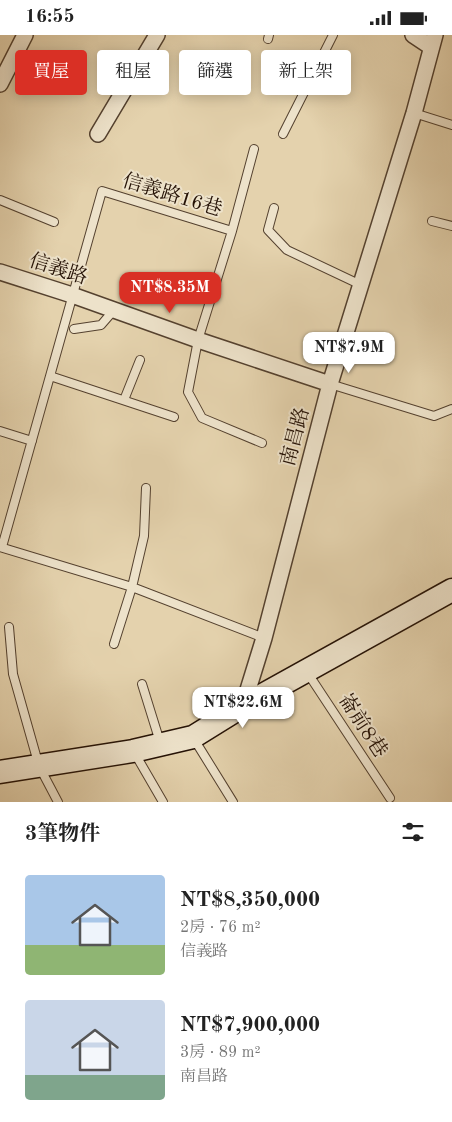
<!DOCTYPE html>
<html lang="zh-TW">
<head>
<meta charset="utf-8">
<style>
  body { margin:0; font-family:"Old Standard TT","Noto Serif TC",serif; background:#f2f2f2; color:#222; height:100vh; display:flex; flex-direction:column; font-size:19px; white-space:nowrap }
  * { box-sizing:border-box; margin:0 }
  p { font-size:16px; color:#767676 }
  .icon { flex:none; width:28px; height:28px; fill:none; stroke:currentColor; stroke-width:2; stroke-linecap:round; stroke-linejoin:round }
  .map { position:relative; height:767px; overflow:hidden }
  .side { display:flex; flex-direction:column; background:#fff; flex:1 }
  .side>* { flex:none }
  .top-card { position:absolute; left:15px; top:15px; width:422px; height:45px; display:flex; gap:10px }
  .price { position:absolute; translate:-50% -42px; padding:0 11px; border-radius:10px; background:#fff; color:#222; font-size:16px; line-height:32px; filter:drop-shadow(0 1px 2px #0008) }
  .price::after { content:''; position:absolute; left:50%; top:30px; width:15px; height:11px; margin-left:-8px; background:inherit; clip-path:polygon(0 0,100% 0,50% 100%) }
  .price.on { background:#d93025; color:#fff }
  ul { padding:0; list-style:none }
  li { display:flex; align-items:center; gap:15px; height:125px; padding:0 25px }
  li span { display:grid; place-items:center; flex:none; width:140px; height:100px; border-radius:5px; color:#555 }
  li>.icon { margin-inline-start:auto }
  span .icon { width:60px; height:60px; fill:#fffc; stroke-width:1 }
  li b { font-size:21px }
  h2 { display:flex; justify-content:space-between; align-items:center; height:60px; padding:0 25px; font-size:21px }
  .tag { padding:0 18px; border-radius:5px; background:#fff; box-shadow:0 2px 12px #0003; font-size:18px; line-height:45px }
  .tag.on { background:#d93025; color:#fff }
  .status { display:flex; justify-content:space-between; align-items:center; height:35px; padding:0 25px; background:#fff; direction:ltr }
  .status svg { height:14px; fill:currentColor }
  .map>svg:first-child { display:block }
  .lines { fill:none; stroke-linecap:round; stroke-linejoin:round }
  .lane-casing { stroke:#54412f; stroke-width:10 }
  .street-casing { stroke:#54412f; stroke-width:18 }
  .secondary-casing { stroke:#241105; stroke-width:25 }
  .lane { stroke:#ede2ca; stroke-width:8 }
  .street { stroke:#ede2ca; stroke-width:15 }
  .secondary { stroke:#ede2ca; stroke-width:22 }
  .labels { text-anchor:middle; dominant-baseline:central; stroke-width:4; stroke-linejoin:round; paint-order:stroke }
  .street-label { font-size:20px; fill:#241105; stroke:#ede2ca }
</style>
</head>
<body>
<div class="status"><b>16:55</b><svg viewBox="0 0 49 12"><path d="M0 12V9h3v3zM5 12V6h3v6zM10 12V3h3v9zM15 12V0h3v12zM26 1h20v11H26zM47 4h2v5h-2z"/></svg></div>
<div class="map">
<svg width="452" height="767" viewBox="0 0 452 767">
  <rect width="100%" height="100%" fill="#e4d2ad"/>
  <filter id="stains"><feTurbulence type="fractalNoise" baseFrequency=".004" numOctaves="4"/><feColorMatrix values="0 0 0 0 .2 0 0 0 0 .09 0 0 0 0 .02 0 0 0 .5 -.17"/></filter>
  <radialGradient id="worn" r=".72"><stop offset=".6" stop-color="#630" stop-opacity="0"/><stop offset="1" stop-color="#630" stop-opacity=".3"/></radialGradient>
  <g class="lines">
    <g class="lane-casing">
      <path id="lane" d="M268,4L269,0
        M414,78L452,90
        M283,99L333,0
        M254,114L232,196L198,305L188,357L202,383L262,408
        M0,165L54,187
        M274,173L268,195L287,215L361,250
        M432,186L452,191
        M74,294L101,290L114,275
        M50,341L174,382
        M330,349L434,381L452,374
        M124,365L140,325
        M0,396L32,406
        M0,512L132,552L264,603
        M2,512L102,156L232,196
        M9,592L13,639L39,731L58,767
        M114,609L132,552L144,501L146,453
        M307,637L390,763
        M142,649L160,707
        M194,704L233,767
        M134,717L163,767"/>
    </g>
    <g class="street-casing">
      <path id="street" d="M413,0L431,12
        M0,49L25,0
        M98,99L157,0
        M0,237L72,260L198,305L330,349
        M243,671L264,603L330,349L414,78L435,0"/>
    </g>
    <g class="secondary-casing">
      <path id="secondary" d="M0,737L133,716L193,702L243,671L452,555"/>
    </g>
    <use href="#lane" class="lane"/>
    <use href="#street" class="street"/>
    <use href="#secondary" class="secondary"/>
  </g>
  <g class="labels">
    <g class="street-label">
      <text transform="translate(172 161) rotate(17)">信義路16巷</text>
      <text transform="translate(58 235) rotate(18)">信義路</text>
      <text transform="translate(296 402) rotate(-75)">南昌路</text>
      <text transform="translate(362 691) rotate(57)">崙前8巷</text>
    </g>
  </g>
  <rect width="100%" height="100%" filter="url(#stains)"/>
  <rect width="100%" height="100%" fill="url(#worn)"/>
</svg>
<b class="price on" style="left:170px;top:279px">NT$8.35M</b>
<b class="price" style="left:349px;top:339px">NT$7.9M</b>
<b class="price" style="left:243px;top:694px">NT$22.6M</b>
<div class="top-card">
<a class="tag on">買屋</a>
<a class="tag">租屋</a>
<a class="tag">篩選</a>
<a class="tag">新上架</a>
</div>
</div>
<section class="side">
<h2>3筆物件<svg class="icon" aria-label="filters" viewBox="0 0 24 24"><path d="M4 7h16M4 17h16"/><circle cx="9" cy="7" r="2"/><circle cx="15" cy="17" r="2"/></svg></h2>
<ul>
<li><span style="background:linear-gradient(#a9c7e8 70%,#8fb573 0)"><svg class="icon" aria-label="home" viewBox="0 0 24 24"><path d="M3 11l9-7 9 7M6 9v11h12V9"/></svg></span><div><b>NT$8,350,000</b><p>2房 · 76 m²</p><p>信義路</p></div></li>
<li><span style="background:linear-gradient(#c9d6e8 75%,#7fa58c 0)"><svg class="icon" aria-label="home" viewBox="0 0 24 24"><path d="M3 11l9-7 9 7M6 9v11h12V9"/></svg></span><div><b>NT$7,900,000</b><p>3房 · 89 m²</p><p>南昌路</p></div></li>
</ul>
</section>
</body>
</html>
